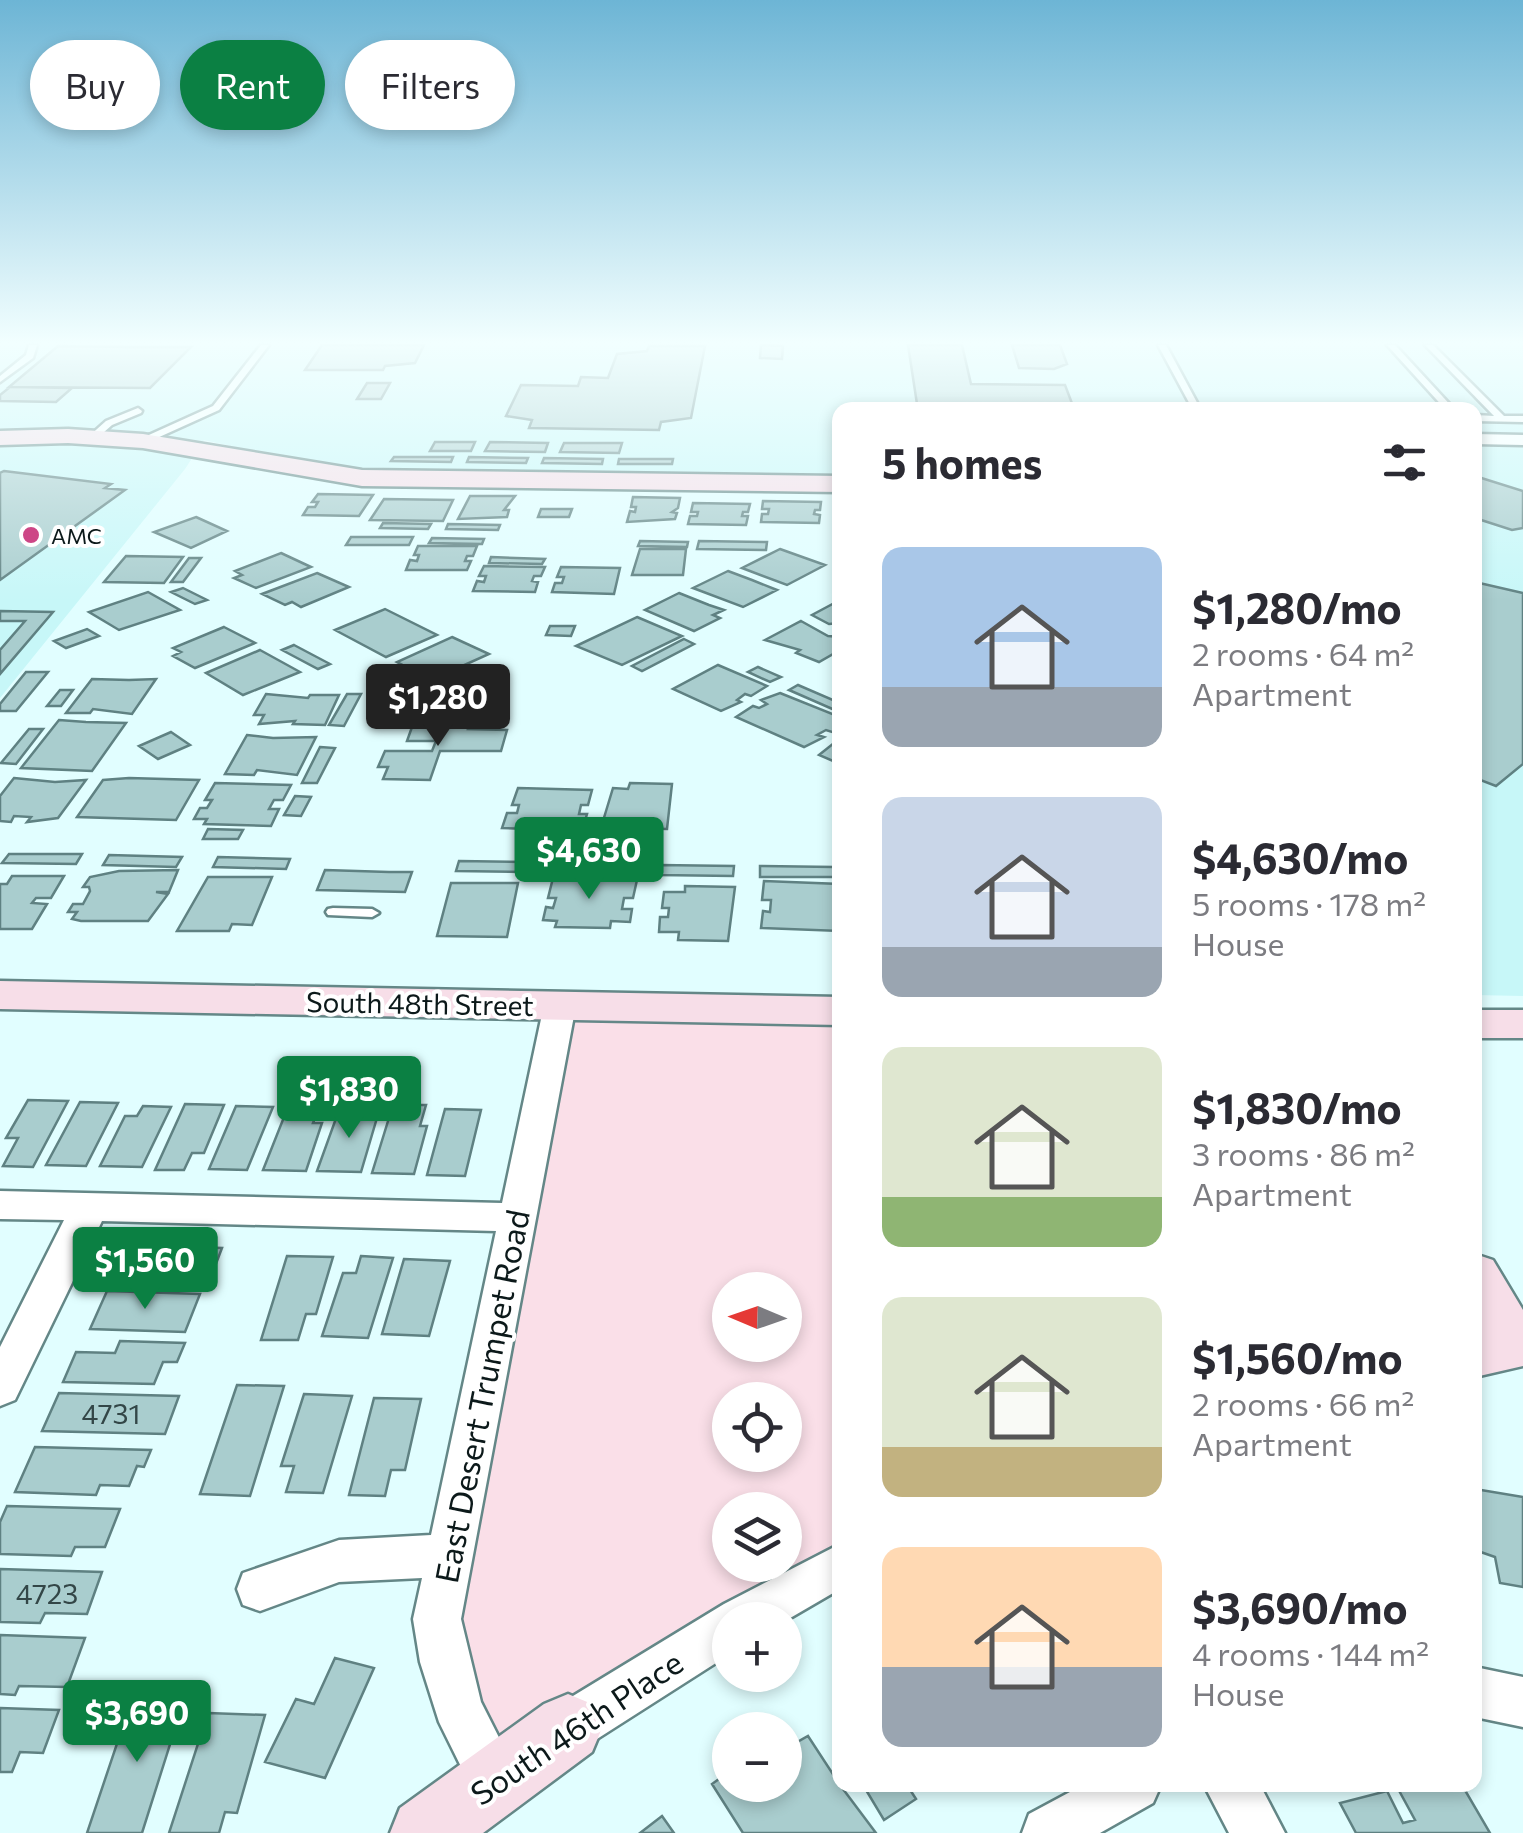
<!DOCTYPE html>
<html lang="en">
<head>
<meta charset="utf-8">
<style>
  body { margin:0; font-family:Commissioner,sans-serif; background:#f7f7f7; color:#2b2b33; height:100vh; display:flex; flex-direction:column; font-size:38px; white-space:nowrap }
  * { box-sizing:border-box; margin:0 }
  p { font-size:32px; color:#7c7c81 }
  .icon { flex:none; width:55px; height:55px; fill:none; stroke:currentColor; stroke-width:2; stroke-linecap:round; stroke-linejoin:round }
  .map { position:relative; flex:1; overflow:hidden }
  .drawer { position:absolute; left:832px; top:402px; width:650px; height:1390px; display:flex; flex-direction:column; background:#fff; border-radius:20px; box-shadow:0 5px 15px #0003 }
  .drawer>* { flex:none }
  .guide { position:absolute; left:30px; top:40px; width:652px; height:90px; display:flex; gap:20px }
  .needle { width:65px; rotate:272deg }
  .controls { position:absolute; left:712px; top:1272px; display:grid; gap:20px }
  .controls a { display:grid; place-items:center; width:90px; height:90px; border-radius:50%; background:#fff; box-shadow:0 5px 15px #0003; font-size:50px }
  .price { position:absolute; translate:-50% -85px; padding:0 22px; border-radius:10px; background:#0b8043; color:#fff; font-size:32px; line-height:65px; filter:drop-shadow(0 2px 5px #0008) }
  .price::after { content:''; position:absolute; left:50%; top:60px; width:30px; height:22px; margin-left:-15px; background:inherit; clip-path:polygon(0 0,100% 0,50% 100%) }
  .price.on { background:#222; color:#fff }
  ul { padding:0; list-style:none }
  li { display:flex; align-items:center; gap:30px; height:250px; padding:0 50px }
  li span { display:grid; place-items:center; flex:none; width:280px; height:200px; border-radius:20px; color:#555 }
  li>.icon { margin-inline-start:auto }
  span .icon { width:120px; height:120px; fill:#fffc; stroke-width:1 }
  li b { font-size:42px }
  h2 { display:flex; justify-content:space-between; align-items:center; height:120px; padding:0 50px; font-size:42px }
  .tag { padding:0 35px; border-radius:45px; background:#fff; box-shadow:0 5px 15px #0003; font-size:35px; line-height:90px }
  .tag.on { background:#0b8043; color:#fff }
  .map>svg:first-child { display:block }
  .built { fill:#c7f7f8 }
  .green { fill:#fadfe8; fill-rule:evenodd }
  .building { fill:#a9cdce; stroke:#5f8182; stroke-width:2.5 }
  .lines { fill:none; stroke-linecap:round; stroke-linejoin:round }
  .lane-casing { stroke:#648787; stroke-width:5 }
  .street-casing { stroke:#648787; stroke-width:5 }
  .secondary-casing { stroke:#648787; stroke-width:5 }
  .lane { fill:#fff; fill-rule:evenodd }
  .street { fill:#fff; fill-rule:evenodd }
  .secondary { fill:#f7dee8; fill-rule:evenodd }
  .poi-dot { fill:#cd4686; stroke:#fff; stroke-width:4 }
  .labels { text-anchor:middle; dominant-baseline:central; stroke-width:8; stroke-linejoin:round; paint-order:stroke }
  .far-poi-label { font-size:22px; fill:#0c191a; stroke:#fff; text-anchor:start }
  .street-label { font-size:28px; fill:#0c191a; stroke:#fff }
  .near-number-label { font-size:28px; fill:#334647 }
  .near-street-label { font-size:32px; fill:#0c191a; stroke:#fff }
</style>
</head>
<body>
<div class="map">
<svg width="1523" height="1833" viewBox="0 0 1523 1833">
  <rect width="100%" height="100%" fill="#e1feff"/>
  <path class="built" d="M0,345H1523V435L1475,434V410H840V477L376,470L305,463L204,440L185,469L0,698Z
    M1475,444L1523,445V996L1475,995Z"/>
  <path class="green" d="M560,1005L840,1011V1565L730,1620L568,1728L470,1741L441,1657ZM730,1290H785V1345H730ZM730,1400H785V1455H730ZM730,1510H785V1565H730Z"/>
  <path class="building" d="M322,345H424L415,363L385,366L383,370H305Z
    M761,345L783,346L782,359L760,358Z
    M908,345H962L971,384L1065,385L1073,406L1062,410H933L917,404Z
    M1012,345H1060L1067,364L1054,369L1019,368Z
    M58,346L127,347H191L150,388L9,387Z
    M649,346H705L691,418L661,422L659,430L529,428L532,420L506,416L521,385L578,386L581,377L608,378L617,354L647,351Z
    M367,383H390L381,399H357Z
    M10,387L72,388L56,402L0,401V395Z
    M435,442H475L471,451H430Z
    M490,442L548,443L545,452L485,451Z
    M564,443H622L619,453L560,452Z
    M394,457H453L451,462L391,461Z
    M469,457L528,458L526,463L467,462Z
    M544,458L603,459L602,464L542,463Z
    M619,459H673L672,464H618Z
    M4,471L111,484L105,488L125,490L0,580V473Z
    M1475,476L1523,491V528L1512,530L1475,518Z
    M318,494L373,495L359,516L303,515L308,507H315L318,502H312Z
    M470,496H515L504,510H509L507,517L458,519Z
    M633,497L680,498L678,508L672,512L677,513L675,519L627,522L630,511L635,512L636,507H631Z
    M384,499L453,500L443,521L370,520Z
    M763,501L821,502L820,510H815L814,514L820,515L819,523L761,522L762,514H768L769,509H762Z
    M693,503L750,504L748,512H743L742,516H748L746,525L688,524L690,516H697L698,512H691Z
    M541,509H572L569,517H538Z
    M196,517L227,531L191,548L154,532Z
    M383,523L431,524L428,529L380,528Z
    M448,524L500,525L498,530L446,529Z
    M351,537H413L409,545H346Z
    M432,538L484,539L482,544L429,543Z
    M640,541L688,542L687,547L638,546Z
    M699,541L767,542L766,550L697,549Z
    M418,546H477L473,556H467L465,561H471L467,570H406L410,560L417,561L419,555H414Z
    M640,549H686L683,575H632Z
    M780,549L808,559L825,565L787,585L742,568Z
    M281,553L311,567L256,588L234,578L242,575L235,571Z
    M126,556L183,557L164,583L104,582Z
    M491,557L545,559L542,564L489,563Z
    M189,558H201L183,582H171Z
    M484,566L545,567L541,576H534L532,581L538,582L535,592L473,591L477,581L484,582L486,576H479Z
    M561,567L620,568L614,594L552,592L555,583H562L564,577H557Z
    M728,571L752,580L777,590L743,607L693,588Z
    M317,573L349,587L301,607L292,602L285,605L262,594Z
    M1475,582L1523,593V764L1496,786L1475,778Z
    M183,588L207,600L195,604L171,592Z
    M148,592L180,610L119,630L89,612Z
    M679,593L709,605L724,610L713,615L720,618L694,631L645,610Z
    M840,600V623L829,624L812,615Z
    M385,609L437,635L386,657L335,630Z
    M0,611L53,612L0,674V650L25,621H0Z
    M637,617L682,636L622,665L576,646Z
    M801,621L828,636L840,637V650L819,662L796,653L800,650L765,640Z
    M550,626H575L571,636L546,635Z
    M224,627L255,643L195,668L173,656L181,652L173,648Z
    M87,629L99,636L66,648L54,641Z
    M452,637L489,654L440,676L430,671L422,675L397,662Z
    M684,639L694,644L642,671L632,666Z
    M294,645L330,664L318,669L282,650Z
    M260,650L300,672L243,695L206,673Z
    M718,665L767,686L751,696L745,694L737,700L741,702L721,711L673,689Z
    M758,667L781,677L770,682L748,672Z
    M26,672H48L16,711H0V704Z
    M92,679L129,680L156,679L132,714L93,709L90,713H66Z
    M419,682L458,685L482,683L469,718H445L446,714L403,716Z
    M798,685L840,703V709L837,711L789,690Z
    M60,690H73L61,706H47Z
    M389,691H405L390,722H375Z
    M780,693L840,717V727L832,732L826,730L817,735L824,737L804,747L736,717L753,706L759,708L767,704L761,700Z
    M266,694L308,698L310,695H339L325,725L293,724L295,721L259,724L264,715H254Z
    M347,694H361L344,726L329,725Z
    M59,720L86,722L126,723L92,771L21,768Z
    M436,723H470L468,729L507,730L501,751H440L430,780L383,779L388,767H378L385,751H432L436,741H407L412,727H435Z
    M29,729H43L16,764L1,763Z
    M171,732L190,745L158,759L139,746Z
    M247,735L273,738L316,737L297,775L257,770L254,775L225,774Z
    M834,743L840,744V764L819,755Z
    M320,747L335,748L317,783H302Z
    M14,778L55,782L86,780L58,818L27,822L31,817L14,816L11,822L0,821V796Z
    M129,778L199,780L176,820L77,817L103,780Z
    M215,783L291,785L283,800H274L269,809H279L271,826L204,824L207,819H194L200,808H207L212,800H205Z
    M630,783L672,784L667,829L621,828L622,822L603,821L613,788L628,789Z
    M518,788L592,790L588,805H581L579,814H587L582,831L502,828L507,813H517L519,805H512Z
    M295,796L311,797L301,816L284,815Z
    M208,829L243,830L238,839H203Z
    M9,854H82L76,864L2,863Z
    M109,855L182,857L176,867L103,865Z
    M218,857L290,859L286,869L213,867Z
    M459,861L530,862L528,872L456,871Z
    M551,862L631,863L630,874L549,872Z
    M659,865L734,866L733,876L658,875Z
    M760,866L834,867V877H760Z
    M178,870L169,892H156L168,894L148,921H81L72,919L77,912H68L73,904H83L90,891L89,887H83L90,877L119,871Z
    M325,870L389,872H412L405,892L317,890Z
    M12,876H64L51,898H36L32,903L47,904L32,929H0V884H7Z
    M208,877H272L252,925L232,924L229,931H177Z
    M553,878L637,880L633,898H624L622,909H632L630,922L611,921L610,928L555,927L557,921L543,920L546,907L553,908L556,898H548Z
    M764,881L840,884V931L761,928L763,911L770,912L771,900H762Z
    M451,883H518L507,937L437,936Z
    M685,886L735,887L728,941L678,940L679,932H659L660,917H668L669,908H662L664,892H685Z
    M28,1100L68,1101L33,1167L3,1166L18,1138H6Z
    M80,1102L118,1103L86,1166L46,1165Z
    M185,1104L224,1105L204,1153H192L184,1170H155Z
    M393,1105H426L420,1126H427L414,1174L372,1173Z
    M143,1106L171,1107L142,1167L100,1166L125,1116H137Z
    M236,1106L273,1107L247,1170L209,1169Z
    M288,1107H319L313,1123H322L306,1171L263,1170Z
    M445,1109L481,1110L465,1176L427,1175Z
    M339,1110L379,1111L361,1172L317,1171Z
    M150,1246L222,1248L209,1282L109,1280L120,1255H145Z
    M287,1256L333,1257L316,1314H306L298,1340H261Z
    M361,1256L393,1258L368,1338L322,1336L343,1273H356Z
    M404,1259L450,1261L429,1336L382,1334Z
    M107,1291L200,1294L185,1332L90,1329Z
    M120,1341L185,1343L177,1362H163L154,1384L63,1382L76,1352L115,1353Z
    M237,1385L284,1386L250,1496L200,1494Z
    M59,1393L179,1396L165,1434L42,1431Z
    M304,1394L352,1396L323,1493L286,1492L294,1466H281Z
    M374,1398L421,1399L405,1470H391L385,1496L349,1495Z
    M35,1447L151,1450L144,1467L137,1466L129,1486L100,1485L96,1495L15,1492Z
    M1475,1489L1523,1497V1587L1500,1583L1495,1557L1475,1550Z
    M7,1506L120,1509L105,1547H75L71,1556L0,1554V1522Z
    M0,1569L102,1572L87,1614L45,1613L40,1623L0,1622Z
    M0,1635L85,1638L67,1687L19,1686L15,1695L0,1694Z
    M335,1658L374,1668L325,1778L265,1762L296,1699L314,1704Z
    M133,1696L185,1697L142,1833H87Z
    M0,1708L59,1710L43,1753L20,1752L12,1772H0Z
    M208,1713L265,1715L237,1813L225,1812L219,1833H169Z
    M808,1736L840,1785L876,1833H743L712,1784L730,1771V1785H785V1749Z
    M863,1785H907L916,1799L884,1820Z
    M1396,1785H1462L1490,1833H1356L1340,1803L1387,1791L1403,1823L1415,1820Z
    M662,1816L674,1833H640Z"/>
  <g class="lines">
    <g class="lane-casing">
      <path id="lane" d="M29,345H37L33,358L0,382V376L26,355Z
        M261,345H269L219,410L146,443H140V439L213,406Z
        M1158,345H1166L1201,410H1193Z
        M1387,345H1395L1455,410H1446Z
        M1425,345H1433L1504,416H1523V422L1475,421V415L1494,416Z
        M138,408L142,411L141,413L112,425L95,440L87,438L106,421Z
        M333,908L372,909L379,913L372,917L328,915L326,912L328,909Z"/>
    </g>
    <g class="street-casing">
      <path id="street" d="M1475,434L1523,435V445L1475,444Z
        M560,995L571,998L576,1005L461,1619L481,1702L520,1779L512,1797L494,1805L476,1797L439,1722L420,1662L413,1619L422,1578L339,1582L260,1611L243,1605L237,1589L243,1573L339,1540L431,1535L496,1231L102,1221L15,1400L0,1406V1347L64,1220L0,1219V1191L502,1203L544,1005L549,998Z
        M840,1544V1589L785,1621L730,1620V1654L586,1746L568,1753L550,1746L543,1728L550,1710L724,1604Z
        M1475,1667L1523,1677V1727L1475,1717Z
        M1083,1785H1161L1153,1803L1100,1833H1022L1029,1814Z
        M1204,1785H1260L1285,1833H1229Z"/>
    </g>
    <g class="secondary-casing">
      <path id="secondary" d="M68,429L143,434L362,470L840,476V492L362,486L143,448L68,443L0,445V431Z
        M0,981L840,997V1025L0,1009Z
        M1475,1010H1523V1038H1475Z
        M1475,1254L1493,1260L1523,1310V1366L1475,1377V1333L1479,1332L1475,1327Z
        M568,1694L592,1704L602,1728L592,1752L483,1833H390L400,1808L544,1704Z"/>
    </g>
    <use href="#lane" class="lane"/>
    <use href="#street" class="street"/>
    <use href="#secondary" class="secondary"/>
  </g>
  <linearGradient id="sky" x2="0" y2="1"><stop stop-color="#6db5d5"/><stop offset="0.57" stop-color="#f2ffff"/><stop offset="1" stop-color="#f2ffff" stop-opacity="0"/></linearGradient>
  <rect width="1523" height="601" fill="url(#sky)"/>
  <circle class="poi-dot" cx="31" cy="535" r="10"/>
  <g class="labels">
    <g class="far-poi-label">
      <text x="51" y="535">AMC</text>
    </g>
    <g class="street-label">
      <text transform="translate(420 1003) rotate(1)">South 48th Street</text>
    </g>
    <g class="near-number-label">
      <text x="111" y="1413">4731</text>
      <text x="47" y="1593">4723</text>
    </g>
    <g class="near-street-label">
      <text transform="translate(481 1396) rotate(-79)">East Desert Trumpet Road</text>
      <text transform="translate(576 1727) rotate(-34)">South 46th Place</text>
    </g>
  </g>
</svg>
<div class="controls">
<a><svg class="needle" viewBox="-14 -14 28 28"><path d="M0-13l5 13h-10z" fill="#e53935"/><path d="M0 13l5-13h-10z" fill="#7c7c81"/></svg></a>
<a><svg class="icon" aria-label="locate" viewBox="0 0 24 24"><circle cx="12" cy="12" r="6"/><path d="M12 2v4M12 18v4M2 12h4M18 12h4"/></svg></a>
<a><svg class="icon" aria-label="layers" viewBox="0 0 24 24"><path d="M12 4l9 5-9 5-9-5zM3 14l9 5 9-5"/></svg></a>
<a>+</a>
<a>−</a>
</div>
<b class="price on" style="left:438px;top:749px">$1,280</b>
<b class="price" style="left:589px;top:902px">$4,630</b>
<b class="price" style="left:349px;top:1141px">$1,830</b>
<b class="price" style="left:145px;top:1312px">$1,560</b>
<b class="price" style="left:137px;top:1765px">$3,690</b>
<div class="guide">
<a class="tag">Buy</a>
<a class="tag on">Rent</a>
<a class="tag">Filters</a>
</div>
<section class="drawer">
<h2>5 homes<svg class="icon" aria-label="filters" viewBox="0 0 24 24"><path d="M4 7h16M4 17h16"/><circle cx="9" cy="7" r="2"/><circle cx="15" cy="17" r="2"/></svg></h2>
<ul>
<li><span style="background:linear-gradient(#a9c7e8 70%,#9aa5b1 0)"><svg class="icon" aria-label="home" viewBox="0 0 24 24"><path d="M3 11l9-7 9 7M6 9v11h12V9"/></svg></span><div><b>$1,280/mo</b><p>2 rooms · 64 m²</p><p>Apartment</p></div></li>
<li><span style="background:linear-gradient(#c9d6e8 75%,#9aa5b1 0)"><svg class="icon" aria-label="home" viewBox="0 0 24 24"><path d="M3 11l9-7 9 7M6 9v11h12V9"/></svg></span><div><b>$4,630/mo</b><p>5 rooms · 178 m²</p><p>House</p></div></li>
<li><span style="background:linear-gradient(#dfe7d0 75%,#8fb573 0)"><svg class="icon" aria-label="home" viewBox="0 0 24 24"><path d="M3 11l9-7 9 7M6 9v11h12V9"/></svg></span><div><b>$1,830/mo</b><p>3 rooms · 86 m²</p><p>Apartment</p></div></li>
<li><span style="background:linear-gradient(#dfe7d0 75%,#c2b280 0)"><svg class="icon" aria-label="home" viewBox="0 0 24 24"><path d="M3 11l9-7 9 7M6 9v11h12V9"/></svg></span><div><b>$1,560/mo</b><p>2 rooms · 66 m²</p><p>Apartment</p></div></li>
<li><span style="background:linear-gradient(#ffd9b3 60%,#9aa5b1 0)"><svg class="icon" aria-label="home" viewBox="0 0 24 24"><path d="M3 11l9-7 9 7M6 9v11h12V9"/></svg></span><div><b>$3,690/mo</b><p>4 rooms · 144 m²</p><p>House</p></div></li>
</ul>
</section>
</div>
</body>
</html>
